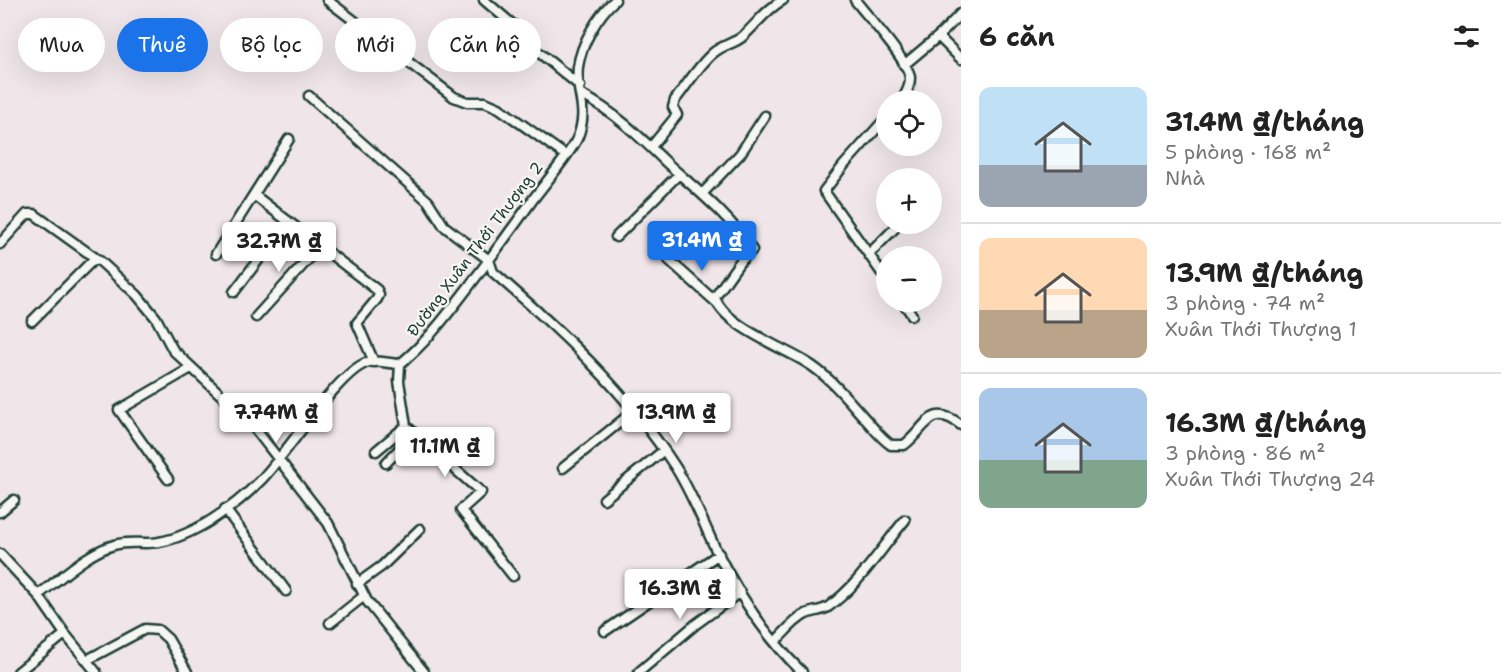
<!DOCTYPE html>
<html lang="vi">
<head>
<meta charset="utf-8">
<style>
  body { margin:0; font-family:"Shantell Sans",sans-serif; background:#f2f2f2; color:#222; height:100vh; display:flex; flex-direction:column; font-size:22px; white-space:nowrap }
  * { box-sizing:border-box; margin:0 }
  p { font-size:20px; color:#767676 }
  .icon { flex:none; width:33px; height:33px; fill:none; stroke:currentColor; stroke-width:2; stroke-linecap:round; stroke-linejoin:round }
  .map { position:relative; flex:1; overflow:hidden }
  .panel { display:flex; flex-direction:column; background:#fff; width:540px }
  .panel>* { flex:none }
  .top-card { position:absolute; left:18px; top:18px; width:570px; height:54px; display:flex; gap:12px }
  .tools { position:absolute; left:876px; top:90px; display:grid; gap:12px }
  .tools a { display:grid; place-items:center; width:66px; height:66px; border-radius:50%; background:#fff; box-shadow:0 6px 24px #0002; font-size:30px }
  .price { position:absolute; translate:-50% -51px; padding:0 14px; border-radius:6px; background:#fff; color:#222; font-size:20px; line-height:39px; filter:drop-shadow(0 2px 3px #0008) }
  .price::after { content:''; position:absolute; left:50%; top:36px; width:18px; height:14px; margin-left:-9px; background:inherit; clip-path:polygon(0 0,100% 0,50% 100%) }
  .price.active { background:#1a73e8; color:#fff }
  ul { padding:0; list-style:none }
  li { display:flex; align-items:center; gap:18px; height:150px; padding:0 18px }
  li+li { border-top:2px solid #e0e0e0 }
  li span { display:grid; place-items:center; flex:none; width:168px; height:120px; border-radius:12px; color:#555 }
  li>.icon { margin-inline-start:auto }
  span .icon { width:72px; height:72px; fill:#fffc; stroke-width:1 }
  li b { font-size:26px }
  h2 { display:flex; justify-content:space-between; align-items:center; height:72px; padding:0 18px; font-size:26px }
  .tag { padding:0 21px; border-radius:27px; background:#fff; box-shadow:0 6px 24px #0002; font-size:21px; line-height:54px }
  .tag.active { background:#1a73e8; color:#fff }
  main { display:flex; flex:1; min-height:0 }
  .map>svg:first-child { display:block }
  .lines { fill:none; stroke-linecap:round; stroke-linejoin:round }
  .minor-casing { stroke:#1f3d34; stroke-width:13 }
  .minor { stroke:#f6f6f2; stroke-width:8 }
  .labels { text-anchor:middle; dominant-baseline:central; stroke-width:4.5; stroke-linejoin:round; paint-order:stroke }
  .street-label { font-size:16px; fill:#1f3d34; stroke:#f6f6f2 }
</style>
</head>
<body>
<main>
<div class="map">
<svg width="961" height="672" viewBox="0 0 961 672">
  <rect width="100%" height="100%" fill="#f0e6e9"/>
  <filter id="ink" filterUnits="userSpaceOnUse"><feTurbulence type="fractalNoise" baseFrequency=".0167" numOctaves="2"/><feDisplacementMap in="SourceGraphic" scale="12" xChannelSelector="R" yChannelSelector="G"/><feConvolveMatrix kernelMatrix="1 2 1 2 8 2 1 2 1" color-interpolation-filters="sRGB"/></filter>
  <g filter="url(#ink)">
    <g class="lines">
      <g class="minor-casing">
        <path id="minor" d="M327,0L454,97L467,102H485L499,108L565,155
          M484,0L525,35L531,46L580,86
          M855,0C867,16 909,61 910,78C910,86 906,94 902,100
          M961,13L941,34V39L961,59
          M904,65L941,34
          M582,95C615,112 641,138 668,164C698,191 730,216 752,250L739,263L715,297C722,324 781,347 804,361C829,375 849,401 868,422C875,430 882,439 891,445H904C926,429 930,401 961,425
          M309,96L428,201L444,226L489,260
          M886,118L844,165L824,191L886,279
          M651,147L677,115L673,107L675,100C687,85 699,65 713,53C722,45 733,44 742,37C756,25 766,9 783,0
          M702,194L740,154L765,116
          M254,195L377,290L379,295L377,299L357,323L374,362
          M616,237L679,174
          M0,244L27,214H34L101,262L137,295L156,318L173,350L237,410L256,430L328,523L367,601L424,672
          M216,254L289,139
          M869,254L899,224
          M489,260L493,272C561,331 627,392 676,468C692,494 703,522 716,550C738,594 767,638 802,672
          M669,260L717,303
          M234,292L288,221
          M903,302L912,315
          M256,317L321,245
          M32,321L95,258
          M400,364L399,381L406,426L481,492L461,510L513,576
          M376,451L406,426
          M386,463L409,439L410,430
          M563,468L635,410
          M168,479L119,410L191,368
          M604,499L664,450
          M225,509L286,591
          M0,512L14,500
          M0,554L38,595L65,634L96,672
          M357,584L382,566L420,529
          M38,595C60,579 88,552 114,545C129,540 144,545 159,542C194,536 234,507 259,482C285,457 340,368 369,362C378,360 391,364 400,364C426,343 446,316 467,289C490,259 512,229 534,198C546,182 569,155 577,139C590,108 575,94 578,67C581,44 598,15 615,0
          M330,623L364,596
          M605,631L719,554
          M775,642C784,633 794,620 806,614C813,611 822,611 828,607C858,586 881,549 905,520
          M87,660L145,629L158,630L168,639L187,672
          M18,672L65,634
          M639,672L696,624L740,592"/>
      </g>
      <use href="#minor" class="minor"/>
    </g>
  </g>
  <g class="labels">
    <g class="street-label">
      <text transform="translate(475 249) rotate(-53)">Đường Xuân Thới Thượng 2</text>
    </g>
  </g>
</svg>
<div class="tools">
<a><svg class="icon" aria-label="locate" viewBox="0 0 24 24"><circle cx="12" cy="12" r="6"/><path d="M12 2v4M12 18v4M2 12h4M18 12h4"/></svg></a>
<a>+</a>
<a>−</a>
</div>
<b class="price active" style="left:702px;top:272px">31.4M ₫</b>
<b class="price" style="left:279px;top:273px">32.7M ₫</b>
<b class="price" style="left:276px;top:444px">7.74M ₫</b>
<b class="price" style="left:676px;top:444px">13.9M ₫</b>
<b class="price" style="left:445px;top:478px">11.1M ₫</b>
<b class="price" style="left:680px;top:620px">16.3M ₫</b>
<div class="top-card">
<a class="tag">Mua</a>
<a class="tag active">Thuê</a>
<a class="tag">Bộ lọc</a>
<a class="tag">Mới</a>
<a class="tag">Căn hộ</a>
</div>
</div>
<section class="panel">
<h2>6 căn<svg class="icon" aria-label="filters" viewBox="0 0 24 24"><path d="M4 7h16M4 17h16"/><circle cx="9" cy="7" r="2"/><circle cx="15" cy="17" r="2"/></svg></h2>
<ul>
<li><span style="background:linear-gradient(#bfe0f5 65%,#9aa5b1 0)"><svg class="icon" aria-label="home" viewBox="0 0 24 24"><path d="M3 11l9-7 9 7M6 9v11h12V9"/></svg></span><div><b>31.4M ₫/tháng</b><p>5 phòng · 168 m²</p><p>Nhà</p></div></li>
<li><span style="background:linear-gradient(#ffd9b3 60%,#b9a48a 0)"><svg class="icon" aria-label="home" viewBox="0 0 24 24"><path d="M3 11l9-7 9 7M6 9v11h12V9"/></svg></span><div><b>13.9M ₫/tháng</b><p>3 phòng · 74 m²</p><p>Xuân Thới Thượng 1</p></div></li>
<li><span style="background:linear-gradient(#a9c7e8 60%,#7fa58c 0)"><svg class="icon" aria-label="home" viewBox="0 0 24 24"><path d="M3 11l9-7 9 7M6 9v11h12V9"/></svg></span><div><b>16.3M ₫/tháng</b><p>3 phòng · 86 m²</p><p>Xuân Thới Thượng 24</p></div></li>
</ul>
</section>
</main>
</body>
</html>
